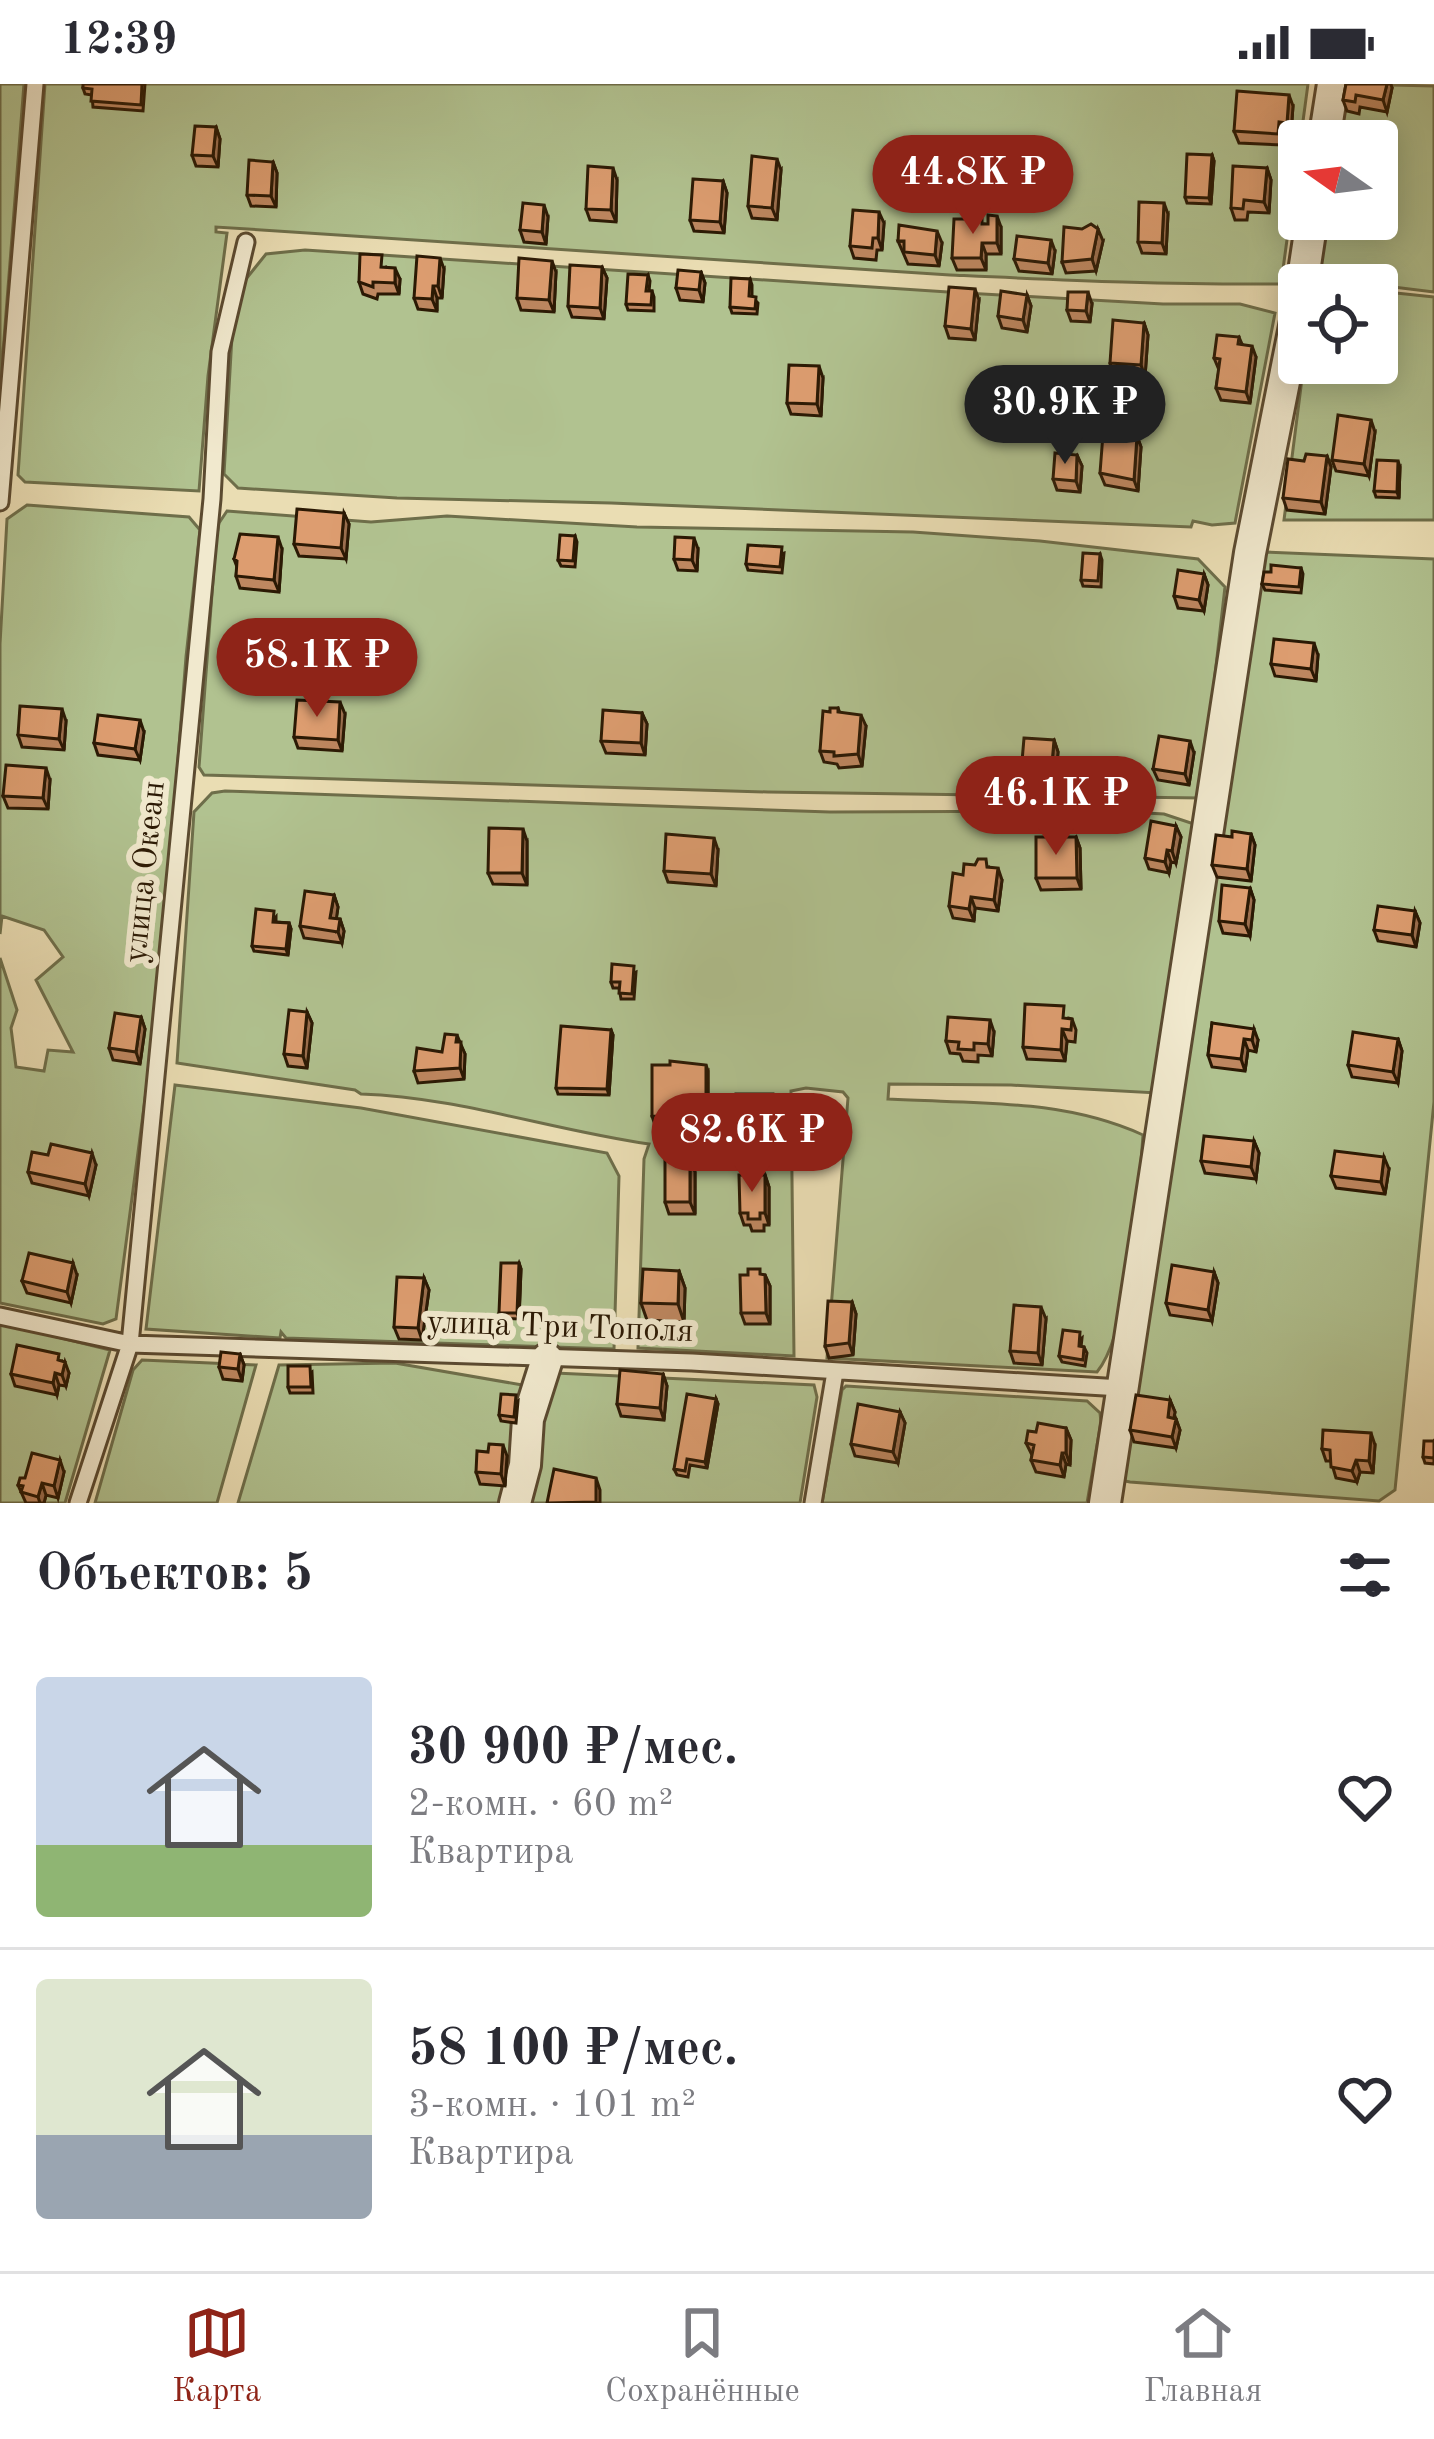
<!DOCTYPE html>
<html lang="ru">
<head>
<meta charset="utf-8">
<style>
  body { margin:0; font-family:"Old Standard TT",serif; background:#f7f7f7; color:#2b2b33; height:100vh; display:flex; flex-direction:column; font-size:45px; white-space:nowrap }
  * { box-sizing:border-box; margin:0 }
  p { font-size:39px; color:#7c7c81 }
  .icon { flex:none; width:66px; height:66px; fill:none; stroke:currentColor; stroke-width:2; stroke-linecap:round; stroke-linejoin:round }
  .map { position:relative; height:1419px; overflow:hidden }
  .side { display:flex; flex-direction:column; background:#fff; flex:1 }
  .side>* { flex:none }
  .needle { width:78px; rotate:284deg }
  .controls { position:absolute; left:1278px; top:36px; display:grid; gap:24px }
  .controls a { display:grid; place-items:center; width:120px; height:120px; border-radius:12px; background:#fff; box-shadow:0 6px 30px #0003; font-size:60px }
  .price { position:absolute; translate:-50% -102px; padding:0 27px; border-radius:42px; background:#8f2418; color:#fff; font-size:39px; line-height:78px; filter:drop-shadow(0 3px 6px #0008) }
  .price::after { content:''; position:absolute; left:50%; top:72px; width:36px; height:27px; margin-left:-18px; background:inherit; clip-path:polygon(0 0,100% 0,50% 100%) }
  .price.on { background:#222; color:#fff }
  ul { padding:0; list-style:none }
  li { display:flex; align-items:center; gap:36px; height:300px; padding:0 36px }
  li+li { border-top:3px solid #e1e1e2 }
  li span { display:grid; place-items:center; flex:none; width:336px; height:240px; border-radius:12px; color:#555 }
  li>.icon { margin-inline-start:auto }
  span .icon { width:144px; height:144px; fill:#fffc; stroke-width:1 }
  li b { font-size:51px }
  h2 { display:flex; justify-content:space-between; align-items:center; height:144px; padding:0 36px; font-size:51px }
  .status { display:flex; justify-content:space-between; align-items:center; height:84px; padding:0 60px; background:#fff; direction:ltr }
  .status svg { height:33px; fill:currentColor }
  .menu { display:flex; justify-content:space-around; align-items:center; height:168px; border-top:3px solid #e1e1e2; background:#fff; font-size:33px; color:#7c7c81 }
  .menu a { display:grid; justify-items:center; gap:6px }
  .menu .on { color:#8f2418 }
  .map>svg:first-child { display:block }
  .green { fill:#b1c290; stroke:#6e6e4a; stroke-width:3 }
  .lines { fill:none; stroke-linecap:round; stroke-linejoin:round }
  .lane-casing { stroke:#5b4a30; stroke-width:21 }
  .street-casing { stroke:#5b4a30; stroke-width:36 }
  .lane { stroke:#f1e9ce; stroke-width:15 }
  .street { stroke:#f1e9ce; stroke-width:30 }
  .wall { fill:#be8760; stroke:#2b1904; stroke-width:3 }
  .shaded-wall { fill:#9b6e4e; stroke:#2b1904; stroke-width:3 }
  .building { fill:#dd9d70; stroke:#2b1904; stroke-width:3 }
  .labels { text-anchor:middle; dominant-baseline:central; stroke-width:12; stroke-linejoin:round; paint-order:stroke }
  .street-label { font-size:33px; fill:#2b1904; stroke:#f1e9ce }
</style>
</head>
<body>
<div class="status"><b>12:39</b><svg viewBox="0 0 49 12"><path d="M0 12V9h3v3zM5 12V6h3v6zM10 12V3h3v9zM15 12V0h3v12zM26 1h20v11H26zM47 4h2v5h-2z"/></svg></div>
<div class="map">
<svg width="1434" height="1419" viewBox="0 0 1434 1419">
  <rect width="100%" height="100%" fill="#eaddb3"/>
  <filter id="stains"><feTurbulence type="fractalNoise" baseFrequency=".00167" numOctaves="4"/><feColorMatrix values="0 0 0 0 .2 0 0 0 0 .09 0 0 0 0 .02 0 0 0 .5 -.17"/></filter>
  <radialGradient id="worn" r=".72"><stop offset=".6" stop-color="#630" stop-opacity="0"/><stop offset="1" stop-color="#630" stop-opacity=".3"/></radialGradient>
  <path class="green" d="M0,0H24L0,306Z
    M45,0H1308L1281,200C1170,201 1063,196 950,191L216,143V148L227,149L208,292L199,407L25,398L18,391Z
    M1350,0L1434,2V208L1377,201H1314L1326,135H1377V57H1339Z
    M305,166L948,208L1163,220H1240L1275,229L1235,439L1212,441L1193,437L1191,443L611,419L397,414L238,404L224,390L233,235L246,195L266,170Z
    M1377,207L1434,213V436H1284L1304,279H1377Z
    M27,421L189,433L200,446L186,573L161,894L116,1235L103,1240L0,1219V874L17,926L11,944L16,983L44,987L48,966L73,968L36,896L63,873L44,846L2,832L0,850V560L7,435Z
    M227,427L371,438L447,432L637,443L913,448L1040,457L1198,475L1225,503L1201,714L768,708L204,691L199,683L216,456L219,439Z
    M1265,468L1434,475V1018L1395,1406L1379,1417L1130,1398L1125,1397L1123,1389L1250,547Z
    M225,707L830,728L1109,727L1164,730L1194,740L1157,1009L1011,1001L889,1000L888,1015C975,1020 1062,1014 1143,1051C1139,1106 1130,1248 1097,1288L827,1274L848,1014L843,1008L806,1004L791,1007L794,1272L638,1264L644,1075L649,1060C551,1046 457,1013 361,1010L355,1006L177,979L194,728L212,709Z
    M175,1001L361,1024L607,1069L619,1092L614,1265L286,1254L281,1248L280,1254L146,1245Z
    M0,1239L110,1266L65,1419H0Z
    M142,1276L256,1281L217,1419H95L133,1286Z
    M395,1279L528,1302L503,1419H238L279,1281Z
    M555,1289L814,1301L817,1313L800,1419H522Z
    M846,1302L1087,1317L1100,1329L1101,1338L1087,1419H822L842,1306Z"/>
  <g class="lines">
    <g class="lane-casing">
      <path id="lane" d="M0,418L35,0
        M0,1232L130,1260L692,1278L1121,1304
        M78,1419L130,1260L212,415L220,268L246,158
        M813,1419L835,1288"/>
    </g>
    <g class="street-casing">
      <path id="street" d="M1324,57L1333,0
        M1302,201L1312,135
        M515,1419L525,1381L528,1335L547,1275
        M1105,1419L1250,469L1299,222"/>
    </g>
    <use href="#lane" class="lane"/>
    <use href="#street" class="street"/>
  </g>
  <path class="wall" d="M145,0L143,27L93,23L92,11L85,10L83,4Z
    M1346,0L1392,4L1387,28L1360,23L1359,30L1347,27L1343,16Z
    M1293,22L1291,50H1283L1282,61L1239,59L1234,47Z
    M216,43L220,55L218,83L196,82L192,71Z
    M1212,71L1214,77L1211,120L1187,119L1185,113Z
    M273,78L277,89L276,123L251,122L247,111Z
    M1267,84L1271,96L1269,129L1248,128L1247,136H1235L1231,124Z
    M781,86L777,136L752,134L748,122Z
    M617,96L616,138L590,136L586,125Z
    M723,97L727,109L724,149L694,147L690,136Z
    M1168,130L1166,170L1142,169L1138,158Z
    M548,133L546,160L524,158L520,146Z
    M884,139L882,166H877L876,176L854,174L850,162Z
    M984,140L1001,143V170H986V186H957L952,174Z
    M898,157L942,159L939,182L908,180Z
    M1103,157L1096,187L1066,189L1062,178Z
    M1055,167L1052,190L1019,187L1014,175Z
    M386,183L400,195L399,210H378L377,215L363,210L359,198Z
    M602,183L607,194L604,235L572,233L568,222Z
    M444,185L442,214H437V227L418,225L414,214Z
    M556,188L554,228L521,226L517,214Z
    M701,188L705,199L703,218L680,216L676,204Z
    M648,191L650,197L649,207H652L654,213V227L628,226L626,220Z
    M750,195L752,201V213L758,219L757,230L732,229L730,223Z
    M1027,211L1031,222L1027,248L1002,244L998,232Z
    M979,216L975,256L949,254L945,242Z
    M1092,220L1090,238L1071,237L1067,226Z
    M1144,239L1148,251L1145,293L1114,291L1110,279Z
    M1239,253L1242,260L1256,273L1250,319L1221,316L1216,304L1219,286L1214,274Z
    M823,294L821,332L791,330L787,319Z
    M1375,348L1369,392L1336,387L1332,376Z
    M1137,352L1141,363L1138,407L1105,401L1100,389Z
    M1077,371L1082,382L1080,408L1057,406L1053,395Z
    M1327,372L1331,383L1325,430L1287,426L1283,414Z
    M1400,383L1399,414L1376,413L1374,407Z
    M344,429L349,440L346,475L299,472L294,460Z
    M575,452L577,458L575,483L561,482L558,476Z
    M282,465L279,508L240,504L236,492L237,483L234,475Z
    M698,465L697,487L678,486L674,475Z
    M784,469L782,489L748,486L746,480Z
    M1100,470L1102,476L1101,503L1083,502L1081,496Z
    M1301,484L1303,490L1301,509L1265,506L1262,500L1271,488Z
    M1204,490L1208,501L1204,527L1178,524L1174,512Z
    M1318,571L1316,597L1275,592L1271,580Z
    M838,624L840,629L866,642L862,682L839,684L837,680L824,678L820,667L830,628Z
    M642,629L647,640L645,671L606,669L601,657Z
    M345,630L342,667L298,664L294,653Z
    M66,637L64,666L22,663L18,651Z
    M144,648L140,676L98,671L94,659Z
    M1054,656L1058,668L1055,704L1025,701L1021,689Z
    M1194,669L1189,701L1158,696L1153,685Z
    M50,696L48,725L8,724L3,712Z
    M1176,742L1181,753L1176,779L1171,778L1169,789L1149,785L1145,774Z
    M1251,750L1255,761L1251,797L1217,793L1212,781L1232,753Z
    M1076,753L1080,764L1081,805L1041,806L1036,794Z
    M527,757V801L493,800L488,789Z
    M718,766L716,802L668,798L664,787Z
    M989,783L1002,796L998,827L975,824L974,837L953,834L949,822L963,791Z
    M1250,804L1254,816L1250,852L1223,849L1219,837Z
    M334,811L338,823L336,835H340L344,847L342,859L304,854L300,842Z
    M1415,827L1420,839L1416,863L1378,857L1374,846Z
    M276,833V838L289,839L291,845L288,871L254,867L252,862Z
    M636,888L634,915H621L619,904H613L611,898Z
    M307,928L312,939L307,984L288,982L284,970Z
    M141,933L145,945L140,980L113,976L109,964Z
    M1068,934L1072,935L1076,946L1075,958L1067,957L1065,977L1027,975L1023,963Z
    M1212,939L1258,956L1256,968L1248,966L1245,987L1212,983L1208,971Z
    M611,946L613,951L609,1011L558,1010L556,1004Z
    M994,948L992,972L978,971V978L963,977L960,970L950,969L946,957Z
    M1398,955L1402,967L1398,999L1352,993L1348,981Z
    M459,958L465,970L464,995L418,999L414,987Z
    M708,987V1039L654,1038L652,1032Z
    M778,1022V1047H767V1053L740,1047L736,1036Z
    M1254,1057L1259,1069L1256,1095L1205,1089L1201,1077Z
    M48,1071L96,1081L89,1112L32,1099L28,1088Z
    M690,1076L695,1088V1130H669L665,1118Z
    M1389,1085L1385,1110L1336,1104L1331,1092Z
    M765,1091L769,1103V1141H764V1147H752L750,1141H744L740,1129Z
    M519,1179L521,1185L519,1235L501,1234L499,1229Z
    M679,1187L685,1204L684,1238L647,1236L641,1219Z
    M1214,1188L1218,1199L1212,1237L1170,1231L1166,1219Z
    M77,1191L71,1219L27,1209L22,1197Z
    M762,1191H765L770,1202V1240H745L741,1229Z
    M424,1194L429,1206L422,1256L399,1255L394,1243Z
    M852,1218L856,1230L853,1271L829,1274L825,1262Z
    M1046,1235L1042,1281L1014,1279L1010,1267Z
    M1082,1254L1081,1263H1084L1087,1269L1085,1282L1062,1278L1059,1272Z
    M240,1270L244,1281L242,1297L223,1295L219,1283Z
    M62,1277L69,1289L66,1302L59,1301L57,1311L15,1302L11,1290Z
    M312,1288L313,1309H290L288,1303Z
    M663,1290L667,1302L664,1336L621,1332L617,1320Z
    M716,1315L718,1320L707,1384L690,1381L688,1393L677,1391L674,1385Z
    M1170,1316L1175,1328L1174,1334L1176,1335L1180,1346L1176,1364L1134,1358L1130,1346Z
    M518,1317L516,1339L501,1337L499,1331Z
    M900,1328L905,1339L898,1379L855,1372L851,1360Z
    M1066,1344L1071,1356L1070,1381L1066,1380L1064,1393L1036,1388L1031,1376L1032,1371L1026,1359L1036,1348Z
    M1434,1357V1380L1425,1379L1423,1373Z
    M1375,1361L1373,1389L1360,1388L1357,1398L1336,1394L1331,1377H1326L1322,1365Z
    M488,1368L507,1372L505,1402L480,1400L476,1388Z
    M64,1388L58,1414L46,1411L44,1419H26L18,1401L25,1394Z"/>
  <path class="shaded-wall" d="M1387,0H1391L1392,4L1387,28L1383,16Z
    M1289,11L1293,22L1291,50L1287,39Z
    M216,43L220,55L218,83L213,72Z
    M1212,71L1214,77L1211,120L1209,114Z
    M777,75L781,86L777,136L772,124Z
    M273,78L277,89L276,123L271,112Z
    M613,84L617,96L616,138L611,126Z
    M1267,84L1271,96L1269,129L1264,118Z
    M723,97L727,109L724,149L720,138Z
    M1164,119L1168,130L1166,170L1162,159Z
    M544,121L548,133L546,160L542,148Z
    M879,128L884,139L882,166L878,154Z
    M997,132L1001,143V170L997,159Z
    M1098,145L1103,157L1096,187L1092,175Z
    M937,147L942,159L939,182L935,171Z
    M1051,156L1055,167L1052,190L1048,179Z
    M982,159L986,170V186L981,174Z
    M440,174L444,185L442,214L438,202Z
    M552,177L556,188L554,228L549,216Z
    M602,183L607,194L604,235L600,224Z
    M395,184L400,195L399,210L395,199Z
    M701,188L705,199L703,218L699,206Z
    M433,202L437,214V227L432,215Z
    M975,205L979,216L975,256L971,245Z
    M1088,208L1092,220L1090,238L1086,227Z
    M1027,211L1031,222L1027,248L1023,236Z
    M1144,239L1148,251L1145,293L1141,281Z
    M1252,262L1256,273L1250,319L1246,308Z
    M819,282L823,294L821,332L817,320Z
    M1371,336L1375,348L1369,392L1364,380Z
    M1137,352L1141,363L1138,407L1134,396Z
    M1077,371L1082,382L1080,408L1076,397Z
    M1327,372L1331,383L1325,430L1321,418Z
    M1398,377L1400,383L1399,414L1397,408Z
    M344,429L349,440L346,475L341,464Z
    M278,453L282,465L279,508L274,496Z
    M694,454L698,465L697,487L692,476Z
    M1204,490L1208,501L1204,527L1199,516Z
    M1314,559L1318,571L1316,597L1311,585Z
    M340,618L345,630L342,667L338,656Z
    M62,625L66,637L64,666L59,655Z
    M642,629L647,640L645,671L641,659Z
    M861,631L866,642L862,682L858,670Z
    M140,636L144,648L140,676L135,665Z
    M1054,656L1058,668L1055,704L1051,692Z
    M1190,657L1194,669L1189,701L1185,690Z
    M46,684L50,696L48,725L43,714Z
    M1176,742L1181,753L1176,779L1172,767Z
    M523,745L527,757V801L522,789Z
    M1251,750L1255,761L1251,797L1247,785Z
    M1076,753L1080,764L1081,805L1077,794Z
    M714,754L718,766L716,802L711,790Z
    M1167,766L1171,778L1169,789L1165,778Z
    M998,784L1002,796L998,827L994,816Z
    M1250,804L1254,816L1250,852L1245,840Z
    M334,811L338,823L335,845L330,834Z
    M971,813L975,824L974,837L969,825Z
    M1415,827L1420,839L1416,863L1412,851Z
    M340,835L344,847L342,859L338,848Z
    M289,839L291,845L288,871L286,865Z
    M307,928L312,939L307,984L303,972Z
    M141,933L145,945L140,980L136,968Z
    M990,936L994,948L992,972L988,960Z
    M1062,945L1067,957L1065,977L1061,966Z
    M1254,945L1258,956L1256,968L1252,956Z
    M611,946L613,951L609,1011L607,1005Z
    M457,951L465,970L464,995L460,984Z
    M1244,955L1248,966L1245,987L1241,975Z
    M1398,955L1402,967L1398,999L1393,988Z
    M706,981L708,987V1039L706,1033Z
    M773,1010L778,1022V1047L774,1035Z
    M1254,1057L1259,1069L1256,1095L1251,1083Z
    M92,1069L96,1081L89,1112L85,1100Z
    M1384,1073L1389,1085L1385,1110L1381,1098Z
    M690,1076L695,1088V1130L690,1118Z
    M765,1091L769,1103V1141L765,1129Z
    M73,1179L77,1191L71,1219L67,1208Z
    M519,1179L521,1185L519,1235L517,1229Z
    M679,1187L685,1204L684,1238L678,1220Z
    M1214,1188L1218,1199L1212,1237L1208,1226Z
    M765,1191L770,1202V1240L766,1229Z
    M424,1194L429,1206L422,1256L418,1244Z
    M852,1218L856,1230L853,1271L849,1259Z
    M1041,1223L1046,1235L1042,1281L1038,1269Z
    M240,1270L244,1281L242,1297L238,1285Z
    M65,1278L69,1289L66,1302L62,1291Z
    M55,1289L59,1301L57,1311L53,1299Z
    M663,1290L667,1302L664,1336L660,1324Z
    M716,1315L718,1320L707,1384L705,1378Z
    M1170,1316L1175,1328L1172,1345L1168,1333Z
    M900,1328L905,1339L898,1379L893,1368Z
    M1176,1335L1180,1346L1176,1364L1172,1353Z
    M1066,1344L1071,1356L1070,1381L1066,1369Z
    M1371,1349L1375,1361L1373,1389L1369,1377Z
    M503,1361L507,1372L505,1402L501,1390Z
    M1062,1369L1066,1380L1064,1393L1060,1381Z
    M60,1376L64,1388L58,1414L54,1402Z
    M1356,1376L1360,1388L1357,1398L1352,1387Z
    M596,1394L600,1406V1419H595Z
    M42,1399L46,1411L44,1419H40L38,1413Z"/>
  <path class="building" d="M83,0H142L141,21L91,17L92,5L83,4Z
    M1346,0H1387L1383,16L1356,11L1355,18L1343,16Z
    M1237,7L1289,11L1287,39L1279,38L1278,50L1234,47Z
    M195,42L216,43L213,72L192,71Z
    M1187,70L1212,71L1209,114L1185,113Z
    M752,72L777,75L772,124L748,122Z
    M249,76L273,78L271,112L247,111Z
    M588,82L613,84L611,126L586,125Z
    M1233,82L1267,84L1264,118L1244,116L1243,125L1231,124Z
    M693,95L723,97L720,138L690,136Z
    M1139,118L1164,119L1162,159L1138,158Z
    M523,119L544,121L542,148L520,146Z
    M853,126L879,128L878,154H873L872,164L850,162Z
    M988,131L997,132V159H982L981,174H952L954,135H982V140H988Z
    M1091,140L1098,145L1092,175L1062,178L1064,143L1082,145Z
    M899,141L937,147L935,171L904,168V157H898Z
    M1017,152L1051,156L1048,179L1014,175Z
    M360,170L382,171L381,183L395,184V199L373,198V203L359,198Z
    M417,172L440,174L438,202H433L432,215L414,214Z
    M519,174L552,177L549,216L517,214Z
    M570,181L602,183L600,224L568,222Z
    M678,186L701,188L699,206L676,204Z
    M628,190L648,191L646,207H652L651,221L626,220Z
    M731,194L750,195L749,212L756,213L755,225L730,223Z
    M949,203L975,205L971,245L945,242Z
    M1001,207L1027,211L1023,236L998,232Z
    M1068,208H1088L1086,227L1067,226Z
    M1113,236L1144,239L1141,281L1110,279Z
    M1217,251L1239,253L1238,260L1252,262L1246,308L1216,304L1220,275L1214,274Z
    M789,281L819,282L817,320L787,319Z
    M1338,331L1371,336L1364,380L1332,376Z
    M1103,350L1137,352L1134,396L1100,389Z
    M1055,369L1077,371L1076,397L1053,395Z
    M1306,370L1327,372L1321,418L1283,414L1288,375L1304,377Z
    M1377,376L1398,377L1397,408L1374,407Z
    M297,425L344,429L341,464L294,460Z
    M240,450L278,453L274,496L236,492L237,477L234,475Z
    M560,451L575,452L573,477L558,476Z
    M675,453L694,454L692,476L674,475Z
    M748,461L782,463L780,483L746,480Z
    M1083,469L1100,470L1098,497L1081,496Z
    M1271,481L1301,484L1299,503L1262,500L1264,488H1271Z
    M1178,486L1204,490L1199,516L1174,512Z
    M1274,555L1314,559L1311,585L1271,580Z
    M297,616L340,618L338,656L294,653Z
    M20,622L62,625L59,655L18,651Z
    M830,624H838V628L861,631L858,670L834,672V668L820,667L823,627L830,628Z
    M603,626L642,629L641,659L601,657Z
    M98,631L140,636L135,665L94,659Z
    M1159,652L1190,657L1185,690L1153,685Z
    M1024,654L1054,656L1051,692L1021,689Z
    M6,681L46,684L43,714L3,712Z
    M1151,737L1176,742L1172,767L1167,766L1165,778L1145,774Z
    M489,744L523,745L522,789H488Z
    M1232,747L1251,750L1247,785L1212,781L1216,751L1232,753Z
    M666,750L714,754L711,790L664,787Z
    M1036,753H1076L1077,794H1036Z
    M978,775H986L987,783L998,784L994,816L971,813L969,825L949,822L953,789L963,791L964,780L975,781Z
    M1222,801L1250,804L1245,840L1219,837Z
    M305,807L334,811L330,834L340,835L338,848L300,842Z
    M1378,822L1415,827L1412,851L1374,846Z
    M256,825L274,827L273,838L289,839L286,865L252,862Z
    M612,880L634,882L632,910L619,909L620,898H611Z
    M1025,920L1064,922L1063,934L1072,935L1071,946L1062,945L1061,966L1023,963Z
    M289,926L307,928L303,972L284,970Z
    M115,929L141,933L136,968L109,964Z
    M948,933L990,936L988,960L974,959V966L958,965L959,958L946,957Z
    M1212,939L1254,945L1252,956L1244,955L1241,975L1208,971Z
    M561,942L611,946L607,1005L556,1004Z
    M1353,948L1398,955L1393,988L1348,981Z
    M445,950L457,951L456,958H461L460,984L414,987L417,964L442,968Z
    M670,977L706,981V1033L652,1032V981H670Z
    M736,1010H773L774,1035H762V1041L736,1036Z
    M1204,1052L1254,1057L1251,1083L1201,1077Z
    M51,1060L92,1069L85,1100L28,1088L32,1068L48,1071Z
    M1335,1067L1384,1073L1381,1098L1331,1092Z
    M665,1076H690V1118H665Z
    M739,1091H765V1129H760V1135H748V1129H740Z
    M29,1169L73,1179L67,1208L22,1197Z
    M501,1179H519L517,1229H499Z
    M1172,1181L1214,1188L1208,1226L1166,1219Z
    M643,1185L679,1187L678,1220L641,1219Z
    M748,1185H760V1190L765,1191L766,1229H741L740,1191H748Z
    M397,1193L424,1194L418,1244L394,1243Z
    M828,1217L852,1218L849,1259L825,1262Z
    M1014,1221L1041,1223L1038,1269L1010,1267Z
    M1063,1246L1080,1248L1079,1262L1084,1263L1083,1276L1059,1272Z
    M17,1261L59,1270L58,1276L65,1278L62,1291L55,1289L53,1299L11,1290Z
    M221,1268L240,1270L238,1285L219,1283Z
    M288,1282H310L311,1303H288Z
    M620,1286L663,1290L660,1324L617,1320Z
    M501,1310L516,1311L514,1333L499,1331Z
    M687,1310L716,1315L705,1378L687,1375L685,1387L674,1385Z
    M1136,1311L1170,1316L1168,1333L1176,1335L1172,1353L1130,1346Z
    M858,1320L900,1328L893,1368L851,1360Z
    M1038,1339L1066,1344V1369H1062L1060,1381L1031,1376L1034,1361L1026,1359L1028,1347L1036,1348Z
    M1323,1346L1371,1349L1369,1377L1356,1376L1352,1387L1331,1383L1330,1366L1322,1365Z
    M1424,1357H1434V1374L1423,1373Z
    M489,1360L503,1361L501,1390L476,1388L477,1367L488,1368Z
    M32,1369L60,1376L54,1402L42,1399L38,1413L21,1408L23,1402L18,1401L20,1394H25Z
    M554,1385L596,1394V1418L547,1419Z"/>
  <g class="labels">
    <g class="street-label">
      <text transform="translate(146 788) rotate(-84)">улица Океан</text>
      <text transform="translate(560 1244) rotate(2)">улица Три Тополя</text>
    </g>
  </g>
  <rect width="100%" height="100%" filter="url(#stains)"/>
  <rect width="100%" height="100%" fill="url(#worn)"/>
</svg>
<div class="controls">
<a><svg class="needle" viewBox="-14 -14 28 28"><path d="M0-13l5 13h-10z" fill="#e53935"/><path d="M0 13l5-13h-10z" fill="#7c7c81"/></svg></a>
<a><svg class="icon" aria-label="locate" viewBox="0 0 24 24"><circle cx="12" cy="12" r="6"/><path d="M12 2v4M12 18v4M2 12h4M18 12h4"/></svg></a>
</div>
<b class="price" style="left:973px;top:153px">44.8K ₽</b>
<b class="price on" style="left:1065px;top:383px">30.9K ₽</b>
<b class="price" style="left:317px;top:636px">58.1K ₽</b>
<b class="price" style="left:1056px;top:774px">46.1K ₽</b>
<b class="price" style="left:752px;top:1111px">82.6K ₽</b>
</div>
<section class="side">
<h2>Объектов: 5<svg class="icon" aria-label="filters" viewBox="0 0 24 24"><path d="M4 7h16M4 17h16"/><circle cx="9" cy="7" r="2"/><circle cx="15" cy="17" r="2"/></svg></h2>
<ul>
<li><span style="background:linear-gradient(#c9d6e8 70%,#8fb573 0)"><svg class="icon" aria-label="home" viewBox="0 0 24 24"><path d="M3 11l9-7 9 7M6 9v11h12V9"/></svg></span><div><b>30 900 ₽/мес.</b><p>2-комн. · 60 m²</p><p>Квартира</p></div><svg class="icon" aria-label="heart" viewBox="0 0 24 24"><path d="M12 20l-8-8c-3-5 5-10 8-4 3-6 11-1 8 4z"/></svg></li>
<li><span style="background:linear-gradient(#dfe7d0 65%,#9aa5b1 0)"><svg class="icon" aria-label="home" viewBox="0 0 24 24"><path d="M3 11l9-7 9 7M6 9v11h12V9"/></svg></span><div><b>58 100 ₽/мес.</b><p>3-комн. · 101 m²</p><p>Квартира</p></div><svg class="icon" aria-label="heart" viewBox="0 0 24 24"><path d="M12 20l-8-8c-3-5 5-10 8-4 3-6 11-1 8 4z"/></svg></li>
</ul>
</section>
<nav class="menu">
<a class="on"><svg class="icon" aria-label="map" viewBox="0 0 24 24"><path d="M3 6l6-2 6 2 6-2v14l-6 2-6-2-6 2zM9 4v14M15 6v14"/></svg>Карта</a>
<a><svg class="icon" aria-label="saved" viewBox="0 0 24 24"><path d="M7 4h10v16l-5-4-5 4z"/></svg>Сохранённые</a>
<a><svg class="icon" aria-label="home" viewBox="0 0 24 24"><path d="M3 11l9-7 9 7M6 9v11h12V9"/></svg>Главная</a>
</nav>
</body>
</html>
